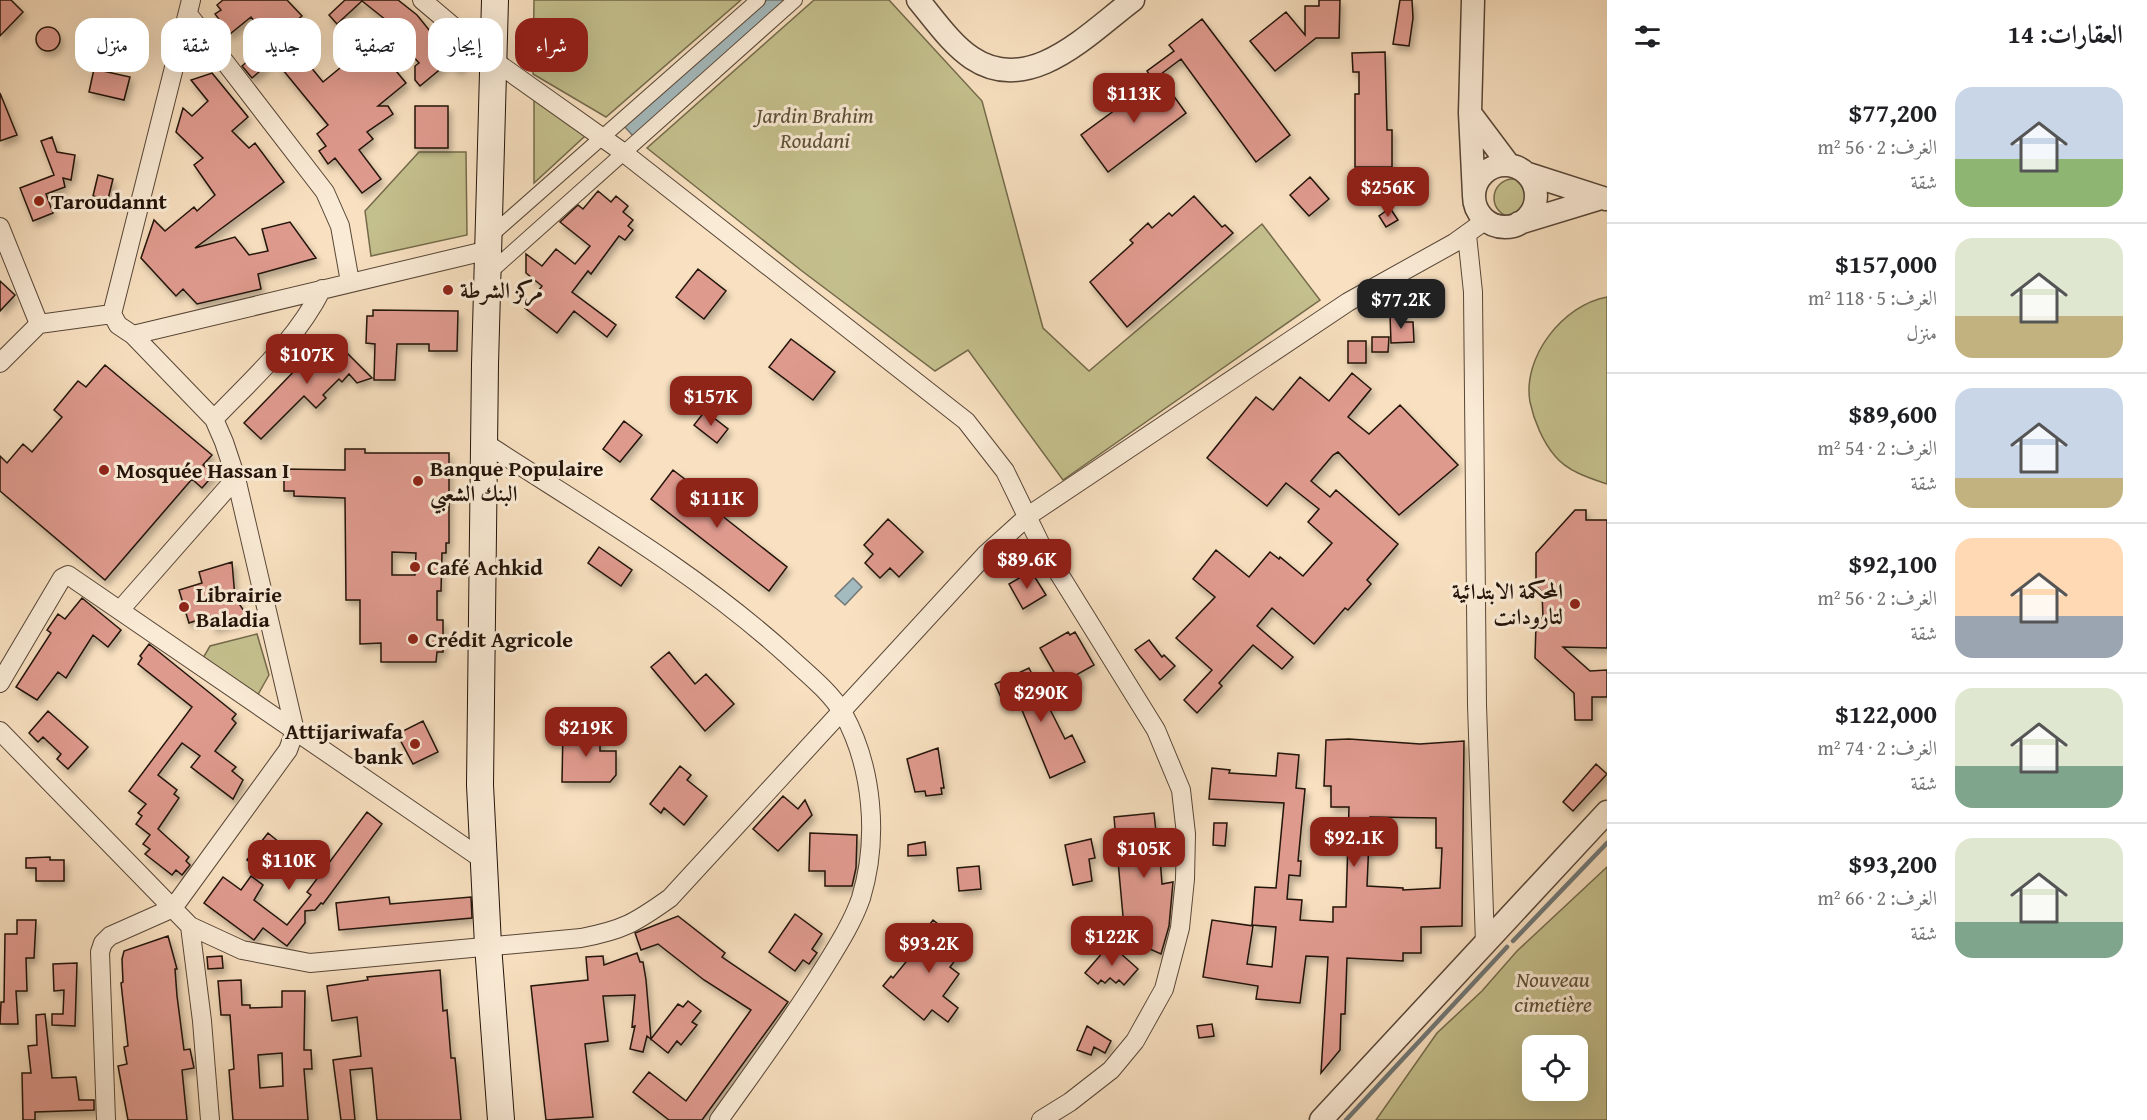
<!DOCTYPE html>
<html lang="ar">
<head>
<meta charset="utf-8">
<style>
  body { margin:0; font-family:"Gentium Book Plus",Amiri,serif; background:#f2f2f2; color:#202124; direction:rtl; height:100vh; display:flex; flex-direction:column; font-size:22px; white-space:nowrap }
  * { box-sizing:border-box; margin:0 }
  p { font-size:20px; color:#757577 }
  .icon { flex:none; width:33px; height:33px; fill:none; stroke:currentColor; stroke-width:2; stroke-linecap:round; stroke-linejoin:round }
  .map { position:relative; flex:1; overflow:hidden; direction:ltr }
  .drawer { display:flex; flex-direction:column; background:#fff; width:540px }
  .drawer>* { flex:none }
  .hud { position:absolute; left:18px; top:18px; width:570px; height:54px; direction:rtl; display:flex; gap:12px }
  .tools { position:absolute; left:1522px; top:1035px; display:grid; gap:12px }
  .tools a { display:grid; place-items:center; width:66px; height:66px; border-radius:12px; background:#fff; box-shadow:0 6px 24px #0002; font-size:30px }
  .price { position:absolute; translate:-50% -51px; padding:0 14px; border-radius:12px; background:#8f2418; color:#fff; font-size:20px; line-height:39px; filter:drop-shadow(0 2px 3px #0008) }
  .price::after { content:''; position:absolute; left:50%; top:36px; width:18px; height:14px; margin-left:-9px; background:inherit; clip-path:polygon(0 0,100% 0,50% 100%) }
  .price.selected { background:#222; color:#fff }
  ul { padding:0; list-style:none }
  li { display:flex; align-items:center; gap:18px; height:150px; padding:0 24px }
  li+li { border-top:2px solid #e0e0e0 }
  li span { display:grid; place-items:center; flex:none; width:168px; height:120px; border-radius:18px; color:#555 }
  li>.icon { margin-inline-start:auto }
  span .icon { width:72px; height:72px; fill:#fffc; stroke-width:1 }
  li b { font-size:26px }
  h2 { display:flex; justify-content:space-between; align-items:center; height:72px; padding:0 24px; font-size:26px }
  .chip { padding:0 21px; border-radius:18px; background:#fff; box-shadow:0 6px 24px #0002; font-size:21px; line-height:54px }
  .chip.selected { background:#8f2418; color:#fff }
  main { display:flex; flex:1; min-height:0 }
  .map>svg:first-child { display:block }
  .green { fill:#c4c08d; stroke:#746a4b; stroke-width:1.5; fill-rule:evenodd }
  .water { fill:#a3babe; stroke:#707776; stroke-width:1.5 }
  .lines { fill:none; stroke-linecap:round; stroke-linejoin:round }
  .stream { stroke:#707776; stroke-width:4.5 }
  .building { fill:#df9a8e; stroke:#231309; stroke-width:1.5; fill-rule:evenodd; filter:url(#shadow) }
  .pedestrian-casing { stroke:#584637; stroke-width:16 }
  .minor-casing { stroke:#584637; stroke-width:20 }
  .tertiary-casing { stroke:#584637; stroke-width:25 }
  .secondary-casing { stroke:#231309; stroke-width:28 }
  .pedestrian { stroke:#faebd6; stroke-width:14 }
  .minor { stroke:#faebd6; stroke-width:18 }
  .tertiary { stroke:#faebd6; stroke-width:22 }
  .secondary { stroke:#faebd6; stroke-width:26 }
  .poi-dot { fill:#8f2418; stroke:#faebd6; stroke-width:2 }
  .labels { text-anchor:middle; dominant-baseline:central; stroke-width:6; stroke-linejoin:round; paint-order:stroke }
  .park-label { font-size:22px; font-style:italic; fill:#5b5037; stroke:#faebd6 }
  .poi-label { font-size:22px; font-weight:bold; fill:#231309; stroke:#faebd6; text-anchor:start }
</style>
</head>
<body>
<main>
<section class="drawer">
<h2>العقارات: 14<svg class="icon" aria-label="filters" viewBox="0 0 24 24"><path d="M4 7h16M4 17h16"/><circle cx="9" cy="7" r="2"/><circle cx="15" cy="17" r="2"/></svg></h2>
<ul>
<li><span style="background:linear-gradient(#c9d6e8 60%,#8fb573 0)"><svg class="icon" aria-label="home" viewBox="0 0 24 24"><path d="M3 11l9-7 9 7M6 9v11h12V9"/></svg></span><div><b>$77,200</b><p>الغرف: 2 · 56 m²</p><p>شقة</p></div></li>
<li><span style="background:linear-gradient(#dfe7d0 65%,#c2b280 0)"><svg class="icon" aria-label="home" viewBox="0 0 24 24"><path d="M3 11l9-7 9 7M6 9v11h12V9"/></svg></span><div><b>$157,000</b><p>الغرف: 5 · 118 m²</p><p>منزل</p></div></li>
<li><span style="background:linear-gradient(#c9d6e8 75%,#c2b280 0)"><svg class="icon" aria-label="home" viewBox="0 0 24 24"><path d="M3 11l9-7 9 7M6 9v11h12V9"/></svg></span><div><b>$89,600</b><p>الغرف: 2 · 54 m²</p><p>شقة</p></div></li>
<li><span style="background:linear-gradient(#ffd9b3 65%,#9aa5b1 0)"><svg class="icon" aria-label="home" viewBox="0 0 24 24"><path d="M3 11l9-7 9 7M6 9v11h12V9"/></svg></span><div><b>$92,100</b><p>الغرف: 2 · 56 m²</p><p>شقة</p></div></li>
<li><span style="background:linear-gradient(#dfe7d0 65%,#7fa58c 0)"><svg class="icon" aria-label="home" viewBox="0 0 24 24"><path d="M3 11l9-7 9 7M6 9v11h12V9"/></svg></span><div><b>$122,000</b><p>الغرف: 2 · 74 m²</p><p>شقة</p></div></li>
<li><span style="background:linear-gradient(#dfe7d0 70%,#7fa58c 0)"><svg class="icon" aria-label="home" viewBox="0 0 24 24"><path d="M3 11l9-7 9 7M6 9v11h12V9"/></svg></span><div><b>$93,200</b><p>الغرف: 2 · 66 m²</p><p>شقة</p></div></li>
</ul>
</section>
<div class="map">
<svg width="1607" height="1120" viewBox="0 0 1607 1120">
  <defs>
    <filter id="shadow"><feDropShadow dx="3" dy="5" stdDeviation="3" flood-color="#0004"/></filter>
  </defs>
  <rect width="100%" height="100%" fill="#f8e0c0"/>
  <filter id="stains"><feTurbulence type="fractalNoise" baseFrequency=".00333" numOctaves="4"/><feColorMatrix values="0 0 0 0 .2 0 0 0 0 .09 0 0 0 0 .02 0 0 0 .5 -.17"/></filter>
  <radialGradient id="worn" r=".72"><stop offset=".6" stop-color="#630" stop-opacity="0"/><stop offset="1" stop-color="#630" stop-opacity=".3"/></radialGradient>
  <path class="green" d="M534,0H741L606,117L533,74Z
    M814,0H889L982,101L1043,328L1089,371L1262,224L1320,300L1063,480L968,350L935,371L802,271L647,148Z
    M534,100L585,136L534,183Z
    M419,152H466L467,235L371,256L365,211Z
    M1494 198a19 19 0 1 1 38 0a19 19 0 1 1-38 0Z
    M1607,297V484C1589,478 1567,471 1555,456C1543,442 1534,421 1530,402C1522,357 1563,305 1607,297Z
    M257,634L269,675L256,698L203,658L210,646Z
    M1607,867V1120H1376L1437,1033L1482,991L1517,951ZM1533,1046H1578V1090H1533Z"/>
  <path class="water" d="M767,0H786L633,136L624,126Z
    M853,578L862,587L845,605L835,596Z"/>
  <g class="lines">
    <path class="stream" d="M1513,941L1607,843
      M1346,1120L1507,947"/>
  </g>
  <path class="building" d="M0,0H11L23,12L0,36Z
    M223,0H287L302,16L282,32L323,82L387,29L382,25L386,20L362,1L337,24L329,15L345,0H398L417,15L438,41L441,38L466,62L459,70L449,62L420,86L415,80V66L419,63L404,46L387,60L406,83L378,106H388L393,114L367,132L373,139L359,150L381,179L362,193L335,158L328,164L319,151L326,146L317,134L328,125L274,59L252,78L242,66L271,41L251,17L230,34L215,14L221,10L217,5Z
    M1319,0H1340L1339,38H1316L1275,71L1250,41L1286,12L1305,35V6H1319Z
    M1400,0H1412L1413,18L1409,46L1393,44Z
    M1202,19L1290,135L1256,162L1181,59L1153,80L1147,71L1174,51L1169,45Z
    M36 39a12 12 0 1 1 24 0a12 12 0 1 1-24 0Z
    M1385,52L1387,130H1392V167H1355V94H1359V72H1353L1352,53Z
    M94,69L130,77L124,100L89,92Z
    M212,73L248,117L232,131L249,148L255,143L284,182L195,248L235,237L249,255L268,251L262,229L290,222L316,258L258,274L261,289L197,304L183,289L176,296L141,258L154,220L165,231L194,207L197,211L215,195L194,165L203,158L176,132L183,108L192,116L208,101L191,80Z
    M1160,77L1186,113L1108,172L1081,135Z
    M0,93L17,135L0,141Z
    M415,106H448V148H415Z
    M52,137L57,152L75,155L71,180L63,178L65,187L46,194L53,213L33,221L20,188L54,175L41,141Z
    M98,175L113,179L108,199L93,196Z
    M1310,177L1329,199L1309,216L1290,195Z
    M598,191L611,202L616,196L628,206L623,212L633,220L628,226L633,230L625,240L619,236L591,274L588,271L572,292L616,325L607,337L574,311L557,333L525,308L542,286L526,273V254L542,266L556,249L575,264L590,246L560,222L578,205L583,209Z
    M1194,196L1222,227L1225,225L1233,233L1127,327L1090,282L1133,243L1130,240L1148,223L1152,228L1169,213L1172,216Z
    M1390,208L1398,220L1386,227L1379,216Z
    M698,269L726,291L704,319L676,297Z
    M0,281L15,295L0,311Z
    M373,310L458,311L457,351H429V344H397L395,380H374L375,344L366,343L367,316H373Z
    M1390,314H1402V322H1413L1414,342L1391,343Z
    M329,335L372,378L357,383L349,374L342,382L339,379L323,395L326,398L316,408L304,396L261,439L244,423Z
    M1372,337H1389L1388,352H1372Z
    M791,339L835,372L813,400L769,367Z
    M1348,341H1366V363H1348Z
    M105,365L212,455L203,465L214,474L202,488L192,479L105,580L0,491V456L7,463L23,444L32,452L62,417L54,410L78,381L86,387Z
    M1352,373L1371,389L1348,417L1369,434L1400,405L1458,465L1399,515L1338,452L1333,455L1311,481L1330,497L1336,490L1398,544L1367,580L1371,584L1348,610L1345,608L1314,644L1272,608L1257,626L1293,657L1282,669L1253,645L1219,683L1222,686L1197,713L1184,700L1212,670L1176,638L1215,597L1193,579L1216,550L1249,577L1270,552L1279,559L1280,557L1303,576L1332,543L1308,522L1319,509L1286,483L1267,506L1207,458L1256,397L1273,410L1300,377L1329,401Z
    M705,411L728,429L717,443L694,425Z
    M624,421L642,435L620,462L603,449Z
    M345,449H365V453H449V543H446V553H442L441,591H437V620H443V652H437L436,662H381V643L360,644V600H346L345,498L294,496V491H284V469L345,470ZM392,552L416,553L415,575H392Z
    M673,470L725,510L721,515L787,567L769,591L651,499Z
    M1575,510H1586V520H1607V648L1563,647L1590,671L1607,670V697H1592V720H1575L1574,693L1535,658L1536,625L1543,617L1542,592L1536,586V553Z
    M888,519L923,552L899,577L890,568L880,578L865,563L873,554L864,545Z
    M599,547L632,570L621,586L588,563Z
    M232,562L235,598L249,618L214,628L210,616L189,623L179,590L202,583L199,572Z
    M1031,571L1046,595L1023,609L1009,584Z
    M82,598L121,630L108,647L93,635L66,678L58,672L37,700L16,687L51,633L47,630L58,614L65,619Z
    M1068,632L1070,635L1075,632L1094,665L1076,675L1081,684L1066,693L1040,648Z
    M1149,640L1162,657L1164,655L1175,666L1160,680L1135,650Z
    M149,644L236,714L232,719L236,723L215,751L236,767L232,771L243,780L233,799L191,767L200,756L182,743L158,775L177,790L174,794L179,798L158,829L189,857L186,861L190,865L182,875L176,870L172,875L145,854L150,849L143,844L150,835L136,824L142,816L138,813L146,804L129,791L192,707L138,664L142,658L140,656Z
    M669,652L695,684L706,674L734,704L705,731L651,667Z
    M1029,668L1065,739L1072,735L1085,762L1050,778L1017,698L1004,704L995,684Z
    M48,711L88,747L68,769L57,759L61,754L43,737L38,742L29,733Z
    M423,721L438,752L413,764L397,734Z
    M563,729L600,730V751H616V775L610,782H562Z
    M1349,739L1420,744L1464,741L1462,926L1421,927V953H1403V961L1347,958L1345,1014H1341L1340,1050L1321,1073L1328,957L1306,956L1300,1003L1256,999L1258,986L1203,977L1212,920L1253,926L1247,964L1272,967L1276,927L1252,925L1255,887L1276,888L1284,803L1209,799L1212,768L1230,770L1229,773L1276,776L1278,753L1299,755L1296,788L1305,789L1298,861H1301L1300,876L1289,875L1287,899L1302,900L1300,920L1333,922V907H1346L1349,807H1331V786H1324L1326,740ZM1370,817L1436,818V848H1442L1440,888L1403,890V888L1367,886Z
    M938,748L944,788H941L942,794L926,796L925,791L915,792L907,759Z
    M1596,764L1607,774L1573,811L1563,802Z
    M680,766L691,775L687,780L707,796L684,825L664,808L661,813L650,804Z
    M783,796L798,809L805,800L812,815L778,851L753,829Z
    M367,812L382,824L323,904L321,903L315,910L305,911V923L287,946L263,928L254,940L204,903L223,877L241,890L251,876L263,885L254,900L287,925L311,895L307,892Z
    M1154,813L1156,832L1173,830L1174,849V855L1160,857L1162,884L1173,882L1169,926L1161,954L1125,938L1114,817Z
    M1214,823H1227L1225,846L1213,845Z
    M268,833L285,847L277,857L272,853L259,870L247,860Z
    M810,833L857,835L856,868L852,886H825V871H809Z
    M1091,839L1095,858L1089,859L1092,881L1073,885L1065,845Z
    M925,842L926,855L908,856V845Z
    M50,857V860H64V881H36V868H26V858Z
    M979,866L981,889L959,891L957,868Z
    M389,897L390,904L471,897L472,918L339,930L336,903Z
    M795,914L822,934L812,949L817,953L809,964L803,960L795,971L769,952Z
    M678,916L725,953L722,957L788,1002L702,1120H669L633,1092L649,1072L686,1101L751,1010L704,980L658,944L641,950L635,933Z
    M17,920H36L34,958H26L27,991H16L18,1024H0L1,1002H4L5,934H17Z
    M933,920L966,946L950,967L959,974L943,996L958,1008L948,1022L932,1010L924,1020L883,986L891,976L893,978L914,952L911,949Z
    M168,936L177,969H175L177,996L184,1050L190,1049L194,1068L182,1070L187,1120H128L118,1066L127,1064L124,1047L128,1046L121,983L123,982L122,959L124,951Z
    M1110,944L1138,969L1124,985L1119,980L1116,983L1110,978L1105,983L1101,980L1098,984L1085,973Z
    M637,953L640,962H643L646,980L651,1039L678,1004L683,1007L688,1001L701,1011L692,1022L697,1025L681,1045L677,1041L668,1053L647,1036L643,1052L630,1049L635,1026L632,1027L635,995L603,996L608,1041L585,1044L593,1117L546,1120L531,986L588,980L586,957L603,956L604,965Z
    M222,956L223,968L208,969L207,957Z
    M77,963L75,1026L52,1025V1014H63L64,990L54,991L53,964Z
    M440,970L443,1011L447,1010L451,1058H455L461,1120H377L372,1068L350,1070L355,1120H341L333,1060L361,1056L357,1017L332,1021L327,986L368,980L367,977Z
    M241,980L242,1005H250V1008L282,1007V991H305L304,1050H311L312,1069H304L308,1120H233L229,1070L234,1069L230,1015H221L218,981ZM282,1053L283,1086L260,1088L258,1055Z
    M45,1014L52,1078L76,1077L79,1100H94V1110L35,1112V1120H23L22,1073H31L28,1046L37,1045L36,1015Z
    M1212,1024L1214,1036L1199,1038L1197,1026Z
    M1087,1026L1111,1041L1105,1053L1094,1047L1091,1055L1077,1050Z"/>
  <g class="lines">
    <g class="pedestrian-casing">
      <path id="pedestrian" d="M489,237L758,0
        M488,274L795,0"/>
    </g>
    <g class="minor-casing">
      <path id="minor" d="M422,0L493,60L624,153L966,421L1005,471L1040,543L1156,730L1181,790L1186,834L1185,879L1180,928L1164,989L1135,1041L1111,1070L1070,1102L1041,1120
        M188,14L325,192L340,226L350,282
        M0,227L39,324
        M1467,235L1473,292L1477,705L1485,943
        M112,314L191,0
        M133,335L489,250
        M0,363L39,324L112,314L118,325L133,335L214,419L224,442L236,478L295,731L288,750L173,908L110,936L103,943L100,952L106,1120
        M214,419C254,377 295,342 322,289
        M485,443C588,510 694,571 786,654C805,672 829,690 843,713C873,767 879,839 861,898C853,921 840,942 827,963C794,1017 756,1068 719,1120
        M120,610L236,478
        M0,683L62,578L68,575L485,861
        M0,731L190,926L242,950L310,963L581,938C623,930 635,923 670,898L985,555L1028,516L1348,302L1454,243L1486,220
        M190,926L202,1021L210,1120"/>
    </g>
    <g class="tertiary-casing">
      <path id="tertiary" d="M918,0C934,19 951,44 972,58C1030,97 1089,33 1133,0
        M1473,0L1470,113L1474,195
        M1470,113L1509,165
        M1474 196a31 31 0 1 1 62 0a31 31 0 1 1-62 0Z
        M1528,174L1606,199
        M1519,223L1601,198
        M1321,1120L1607,812"/>
    </g>
    <g class="secondary-casing">
      <path id="secondary" d="M495,0L485,364L480,785L488,945L501,1120"/>
    </g>
    <use href="#pedestrian" class="pedestrian"/>
    <use href="#minor" class="minor"/>
    <use href="#tertiary" class="tertiary"/>
    <use href="#secondary" class="secondary"/>
  </g>
  <g class="poi-dot">
    <circle cx="39" cy="201" r="6"/>
    <circle cx="448" cy="290" r="6"/>
    <circle cx="104" cy="470" r="6"/>
    <circle cx="418" cy="481" r="6"/>
    <circle cx="415" cy="567" r="6"/>
    <circle cx="1575" cy="604" r="6"/>
    <circle cx="184" cy="607" r="6"/>
    <circle cx="413" cy="639" r="6"/>
    <circle cx="415" cy="744" r="6"/>
  </g>
  <g class="labels">
    <g class="park-label">
      <text x="815" y="115">Jardin Brahim<tspan x="815" dy="25">Roudani</tspan></text>
      <text x="1553" y="979">Nouveau<tspan x="1553" dy="25">cimetière</tspan></text>
    </g>
    <g class="poi-label">
      <text x="51" y="201">Taroudannt</text>
      <text x="460" y="290">مركز الشرطة</text>
      <text x="430" y="468">Banque Populaire<tspan x="430" dy="25">البنك الشعبي</tspan></text>
      <text x="116" y="470">Mosquée Hassan I</text>
      <text x="427" y="567">Café Achkid</text>
      <text x="1563" y="591" text-anchor="end">المحكمة الابتدائية<tspan x="1563" dy="25">لتارودانت</tspan></text>
      <text x="196" y="594">Librairie<tspan x="196" dy="25">Baladia</tspan></text>
      <text x="425" y="639">Crédit Agricole</text>
      <text x="403" y="731" text-anchor="end">Attijariwafa<tspan x="403" dy="25">bank</tspan></text>
    </g>
  </g>
  <rect width="100%" height="100%" filter="url(#stains)"/>
  <rect width="100%" height="100%" fill="url(#worn)"/>
</svg>
<div class="tools">
<a><svg class="icon" aria-label="locate" viewBox="0 0 24 24"><circle cx="12" cy="12" r="6"/><path d="M12 2v4M12 18v4M2 12h4M18 12h4"/></svg></a>
</div>
<b class="price" style="left:1134px;top:124px">$113K</b>
<b class="price" style="left:1388px;top:218px">$256K</b>
<b class="price selected" style="left:1401px;top:330px">$77.2K</b>
<b class="price" style="left:307px;top:385px">$107K</b>
<b class="price" style="left:711px;top:427px">$157K</b>
<b class="price" style="left:717px;top:529px">$111K</b>
<b class="price" style="left:1027px;top:590px">$89.6K</b>
<b class="price" style="left:1041px;top:723px">$290K</b>
<b class="price" style="left:586px;top:758px">$219K</b>
<b class="price" style="left:1354px;top:868px">$92.1K</b>
<b class="price" style="left:1144px;top:879px">$105K</b>
<b class="price" style="left:289px;top:891px">$110K</b>
<b class="price" style="left:1112px;top:967px">$122K</b>
<b class="price" style="left:929px;top:974px">$93.2K</b>
<div class="hud">
<a class="chip selected">شراء</a>
<a class="chip">إيجار</a>
<a class="chip">تصفية</a>
<a class="chip">جديد</a>
<a class="chip">شقة</a>
<a class="chip">منزل</a>
</div>
</div>
</main>
</body>
</html>
